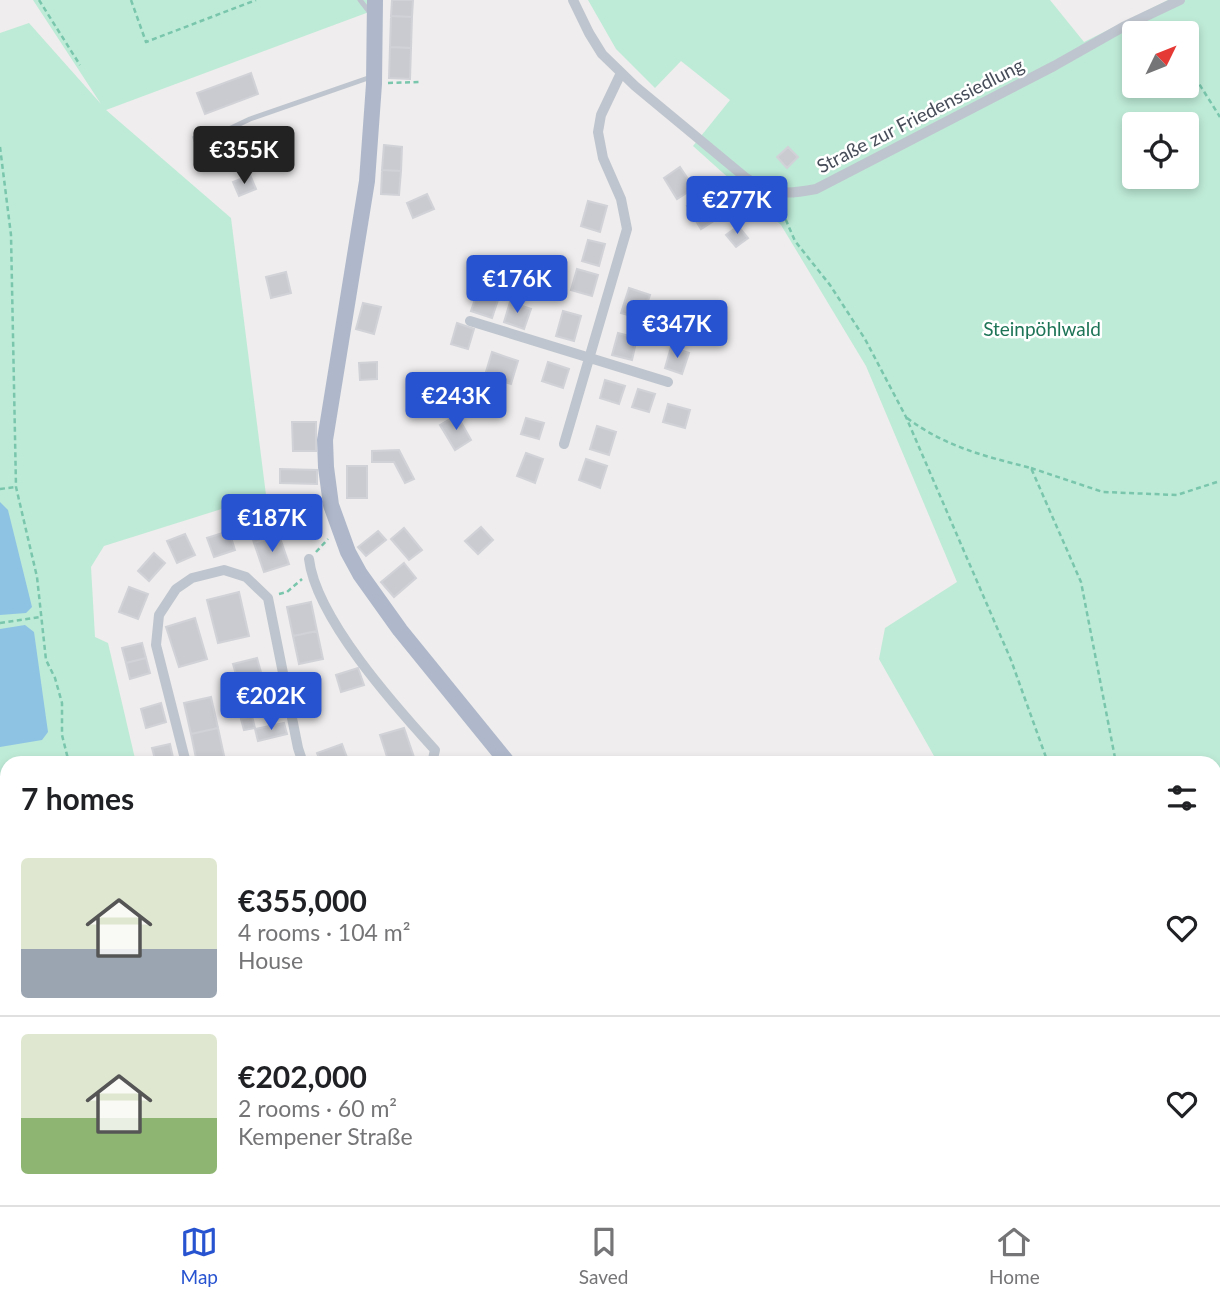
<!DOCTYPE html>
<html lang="en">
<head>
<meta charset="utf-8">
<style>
  body { margin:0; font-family:Lato,sans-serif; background:#f2f2f2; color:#202124; height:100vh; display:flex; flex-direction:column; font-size:26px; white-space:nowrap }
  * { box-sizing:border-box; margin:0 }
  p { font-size:23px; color:#757577 }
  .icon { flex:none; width:38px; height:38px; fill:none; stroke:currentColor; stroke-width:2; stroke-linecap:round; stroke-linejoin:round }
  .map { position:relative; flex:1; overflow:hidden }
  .details { position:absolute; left:0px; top:756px; width:1222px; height:450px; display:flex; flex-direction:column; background:#fff; border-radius:21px 21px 0 0; box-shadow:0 4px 10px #0003 }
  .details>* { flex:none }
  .needle { width:46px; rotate:47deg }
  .buttons { position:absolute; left:1122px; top:21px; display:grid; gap:14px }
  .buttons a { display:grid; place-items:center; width:77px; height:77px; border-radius:7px; background:#fff; box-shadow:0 4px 10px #0003; font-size:35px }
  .price { position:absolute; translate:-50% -60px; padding:0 16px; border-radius:7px; background:#2753d0; color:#fff; font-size:23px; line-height:46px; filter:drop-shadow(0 2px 4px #0008) }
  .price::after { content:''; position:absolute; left:50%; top:42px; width:21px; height:16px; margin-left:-10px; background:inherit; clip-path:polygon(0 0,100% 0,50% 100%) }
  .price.current { background:#222; color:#fff }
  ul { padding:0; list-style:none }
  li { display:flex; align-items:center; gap:21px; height:175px; padding:0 21px }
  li+li { border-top:2px solid #e0e0e0 }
  li span { display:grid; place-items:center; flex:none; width:196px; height:140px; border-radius:7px; color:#555 }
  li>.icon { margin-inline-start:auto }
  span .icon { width:84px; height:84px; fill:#fffc; stroke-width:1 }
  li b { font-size:30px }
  h2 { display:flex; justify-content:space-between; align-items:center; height:84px; padding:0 21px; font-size:30px }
  .dock { display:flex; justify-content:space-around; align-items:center; height:98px; border-top:2px solid #e0e0e0; background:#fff; font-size:19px; color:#757577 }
  .dock a { display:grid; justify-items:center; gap:4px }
  .dock .current { color:#2753d0 }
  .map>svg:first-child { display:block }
  .commercial { fill:#faf8e6 }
  .green { fill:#beebd7; fill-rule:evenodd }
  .water { fill:#8ec3e4 }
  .building { fill:#cacbd1; stroke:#d1d2d8; stroke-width:2 }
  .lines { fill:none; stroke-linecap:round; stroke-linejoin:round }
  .path { stroke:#79c6ad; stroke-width:2.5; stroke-dasharray:5 3.5; stroke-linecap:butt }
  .lane { stroke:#bfc5ce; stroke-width:5 }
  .street { stroke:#bfc5ce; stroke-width:10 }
  .primary { stroke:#aeb8ca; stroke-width:16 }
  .labels { text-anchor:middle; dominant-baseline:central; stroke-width:5; stroke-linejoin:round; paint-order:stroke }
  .street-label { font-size:19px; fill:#474d59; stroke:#fff }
  .park-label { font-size:19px; fill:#1e7457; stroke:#fff }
</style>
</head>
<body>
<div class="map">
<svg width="1220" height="1205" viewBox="0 0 1220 1205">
  <rect width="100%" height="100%" fill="#efeded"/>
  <path class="commercial" d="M487,1199H758L750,1205H491Z"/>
  <path class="green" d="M33,0H368L369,12L106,110L231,218L266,495L104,546L91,567L95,637L108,643L136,763H7V1199H34V1205H0V33L29,23L101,104Z
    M588,0H1050L1084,42L1168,0H1220V1205H1180L1177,1199H1214V763H938L879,659L885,628L957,582L866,366L781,225L693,146L730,100L681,61L655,88L616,49ZM1134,33H1186V86H1134ZM1134,124H1186V177H1134Z
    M758,1199H853L859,1205H750Z"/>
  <path class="water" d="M0,502L8,510L32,607L26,613L0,615Z
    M25,625L34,632L48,732L42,740L0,747V629Z"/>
  <path class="building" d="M392,0H413L412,17L391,16Z
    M391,16L412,17L411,48L390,47Z
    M390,47L411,48L410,79L389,78Z
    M251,73L258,94L205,114L197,93Z
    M212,130L220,152L201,159L193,137Z
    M273,132L280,150L245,164L238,147Z
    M384,145L402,147L401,171L382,170Z
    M788,147L798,157L787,168L777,157Z
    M680,167L694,188L677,199L664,178Z
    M382,170L401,171L399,195L381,194Z
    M250,175L256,189L239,196L233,182Z
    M427,194L434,209L413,218L407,203Z
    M706,194L720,217L701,229L687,206Z
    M588,201L607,206L600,232L581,226Z
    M738,226L748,238L736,247L726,235Z
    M588,240L605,244L599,266L582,261Z
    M577,269L598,275L592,296L571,290Z
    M286,272L291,293L271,298L266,277Z
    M629,288L650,295L642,319L621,313Z
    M477,293L498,300L492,318L471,311Z
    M510,302L531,309L524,329L504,322Z
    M363,303L381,307L374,334L356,329Z
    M563,311L581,316L574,341L556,336Z
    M457,323L474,329L468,349L451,344Z
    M618,333L637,338L632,360L612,355Z
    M671,347L689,353L682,374L665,368Z
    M492,352L518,361L511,384L485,375Z
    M377,362V379L360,380L359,363Z
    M548,362L569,369L563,388L542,381Z
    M605,380L625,386L619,404L600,398Z
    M638,389L655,394L649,412L632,407Z
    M668,404L690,410L685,428L663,422Z
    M457,415L471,440L455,450L440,425Z
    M526,418L544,423L539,439L521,434Z
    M292,422H316V451H293Z
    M597,426L616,432L609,455L590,449Z
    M399,450L414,479L405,483L394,462H372V451Z
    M526,453L543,459L535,483L517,476Z
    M586,459L607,466L600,488L579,480Z
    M347,466H367V498H347Z
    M280,469L317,470V484L280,483Z
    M269,506L279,535L254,543L245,514Z
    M481,527L493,540L478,554L465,541Z
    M404,528L422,550L409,560L391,539Z
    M229,531L235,550L214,557L207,538Z
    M378,531L386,540L366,556L358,547Z
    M185,534L195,555L177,563L167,541Z
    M279,535L289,564L264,572L254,543Z
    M154,553L165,563L149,581L138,571Z
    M404,563L416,578L394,597L381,582Z
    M129,587L148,594L138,619L119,612Z
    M239,592L249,636L218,643L207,600Z
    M311,602L317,631L293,636L287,607Z
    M195,618L207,659L179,667L166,627Z
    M317,631L323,659L299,664L293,636Z
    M142,643L146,658L126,663L122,648Z
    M146,658L150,673L130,679L126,663Z
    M257,658L266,690L242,696L233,664Z
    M358,668L364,685L341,692L336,675Z
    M211,697L218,728L191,734L184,703Z
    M279,699L282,711L270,714L268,701Z
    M161,703L166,722L146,728L141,709Z
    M252,716L255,728L244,730L241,719Z
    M284,723L287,734L258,741L255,729Z
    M218,728L225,760L197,763L191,734Z
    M404,728L416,763H389L380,735Z
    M170,744L174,762L156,763L152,748Z
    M342,744L349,763H321L317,753Z
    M581,1199H681L673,1205H586Z"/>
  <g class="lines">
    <path class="path" d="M39,0L80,65
      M131,0L146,42L256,0
      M1186,63L1220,117
      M388,83L419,82
      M0,147L11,235L16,487L37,577L46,660L55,678L62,703V735L69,763
      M779,204L795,241L830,285L865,339L906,417L1011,660L1048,763
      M907,418C946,447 984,456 1031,468L1081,582L1116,763
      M1031,468L1103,492L1177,495L1220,481
      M0,489L16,487
      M316,552L328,539
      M279,594L287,592L302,579
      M0,623L41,617
      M1214,983L1220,992
      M1214,1141L1220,1155"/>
    <path class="lane" d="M360,0L371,14
      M229,129L250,119L371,77
      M0,1050H7"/>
    <path class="street" d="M573,0L589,33L602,54L635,86L746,178C772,195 786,195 816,189L1054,66L1123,27L1180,0
      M470,321L668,382
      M564,444L627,229L621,199L603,158L598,132L601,115L621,73
      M309,559C316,618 395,706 435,750L432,763
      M186,763L156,645L159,615L176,589L192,578L224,570L246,577L268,598L298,748L303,763
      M539,1199L543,1205"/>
    <path class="primary" d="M375,0L374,84L367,181L325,440L326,467L331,505L348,552L360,574L400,630L508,763
      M881,1199L888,1205"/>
  </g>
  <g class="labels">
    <g class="street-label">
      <text transform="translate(920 115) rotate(-27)">Straße zur Friedenssiedlung</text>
    </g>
    <g class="park-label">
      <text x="1042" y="328">Steinpöhlwald</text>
    </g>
  </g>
</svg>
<div class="buttons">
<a><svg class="needle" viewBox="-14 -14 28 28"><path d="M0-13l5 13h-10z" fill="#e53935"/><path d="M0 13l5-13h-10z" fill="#757577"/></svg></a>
<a><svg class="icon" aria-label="locate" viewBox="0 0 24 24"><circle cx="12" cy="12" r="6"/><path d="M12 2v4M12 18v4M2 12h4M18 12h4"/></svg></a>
</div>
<b class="price current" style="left:244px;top:186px">€355K</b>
<b class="price" style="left:737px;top:236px">€277K</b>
<b class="price" style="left:517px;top:315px">€176K</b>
<b class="price" style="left:677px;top:360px">€347K</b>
<b class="price" style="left:456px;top:432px">€243K</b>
<b class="price" style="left:272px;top:554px">€187K</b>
<b class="price" style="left:271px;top:732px">€202K</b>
<section class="details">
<h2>7 homes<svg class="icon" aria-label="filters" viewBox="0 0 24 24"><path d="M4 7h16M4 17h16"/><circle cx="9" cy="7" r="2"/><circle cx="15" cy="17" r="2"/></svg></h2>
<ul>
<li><span style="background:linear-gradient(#dfe7d0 65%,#9aa5b1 0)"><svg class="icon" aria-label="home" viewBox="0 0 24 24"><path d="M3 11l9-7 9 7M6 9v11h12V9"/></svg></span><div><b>€355,000</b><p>4 rooms · 104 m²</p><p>House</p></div><svg class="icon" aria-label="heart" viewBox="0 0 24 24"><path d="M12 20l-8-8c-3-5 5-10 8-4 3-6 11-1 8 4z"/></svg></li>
<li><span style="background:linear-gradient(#dfe7d0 60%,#8fb573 0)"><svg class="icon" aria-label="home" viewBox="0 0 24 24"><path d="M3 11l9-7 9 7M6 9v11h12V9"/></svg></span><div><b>€202,000</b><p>2 rooms · 60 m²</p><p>Kempener Straße</p></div><svg class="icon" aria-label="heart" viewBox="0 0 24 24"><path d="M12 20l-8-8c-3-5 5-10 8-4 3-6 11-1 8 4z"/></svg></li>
</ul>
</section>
</div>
<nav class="dock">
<a class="current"><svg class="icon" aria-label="map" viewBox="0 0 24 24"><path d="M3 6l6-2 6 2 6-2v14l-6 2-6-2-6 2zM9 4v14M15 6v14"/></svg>Map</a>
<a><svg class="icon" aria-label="saved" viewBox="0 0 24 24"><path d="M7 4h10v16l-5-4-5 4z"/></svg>Saved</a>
<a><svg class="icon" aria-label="home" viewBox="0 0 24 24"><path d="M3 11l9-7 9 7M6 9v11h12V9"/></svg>Home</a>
</nav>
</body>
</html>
